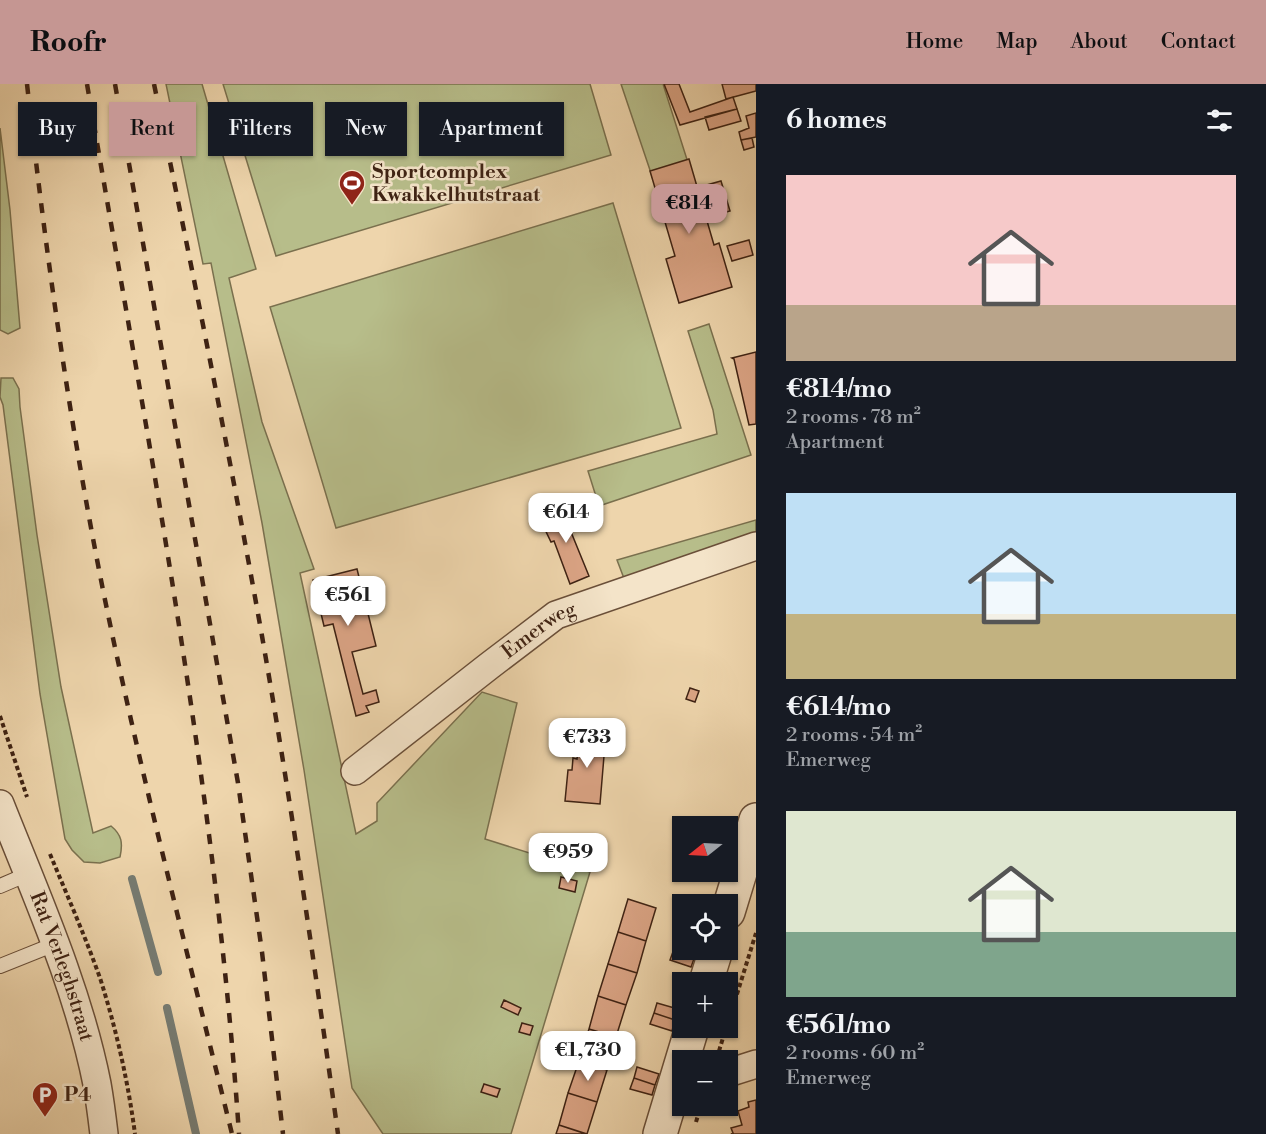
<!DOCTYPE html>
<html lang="en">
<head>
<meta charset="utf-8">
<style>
  body { margin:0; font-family:"Libre Bodoni",serif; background:#20242c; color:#f1f3f6; height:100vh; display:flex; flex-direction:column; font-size:22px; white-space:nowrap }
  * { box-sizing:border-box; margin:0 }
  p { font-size:20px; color:#9ea1a6 }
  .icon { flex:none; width:33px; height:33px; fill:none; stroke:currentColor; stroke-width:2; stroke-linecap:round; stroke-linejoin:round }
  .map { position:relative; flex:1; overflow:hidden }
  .sheet { display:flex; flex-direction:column; background:#171b24; width:510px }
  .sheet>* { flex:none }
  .banner { position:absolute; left:18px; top:18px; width:570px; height:54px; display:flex; gap:12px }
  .needle { width:39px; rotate:252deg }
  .buttons { position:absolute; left:672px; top:732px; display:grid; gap:12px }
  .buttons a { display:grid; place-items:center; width:66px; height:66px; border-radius:0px; background:#171b24; box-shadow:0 2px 4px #0004; font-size:30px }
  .price { position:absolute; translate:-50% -51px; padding:0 14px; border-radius:12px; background:#fff; color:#222; font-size:20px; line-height:39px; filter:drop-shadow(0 2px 3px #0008) }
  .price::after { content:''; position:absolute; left:50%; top:36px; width:18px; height:14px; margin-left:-9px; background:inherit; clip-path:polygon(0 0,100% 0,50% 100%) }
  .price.on { background:#c59692; color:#111 }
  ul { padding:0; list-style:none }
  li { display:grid; align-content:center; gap:12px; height:318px; padding:0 30px }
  li span { display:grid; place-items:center; height:186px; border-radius:0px; color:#555 }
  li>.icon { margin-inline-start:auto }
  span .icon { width:108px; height:108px; fill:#fffc; stroke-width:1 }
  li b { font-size:26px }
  h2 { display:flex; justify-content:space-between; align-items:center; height:72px; padding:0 30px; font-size:26px }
  .pill { padding:0 21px; border-radius:0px; background:#171b24; box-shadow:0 2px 4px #0004; font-size:21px; line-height:54px }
  .pill.on { background:#c59692; color:#111 }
  header { display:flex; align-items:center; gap:36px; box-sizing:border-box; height:84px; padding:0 30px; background:#c59692; color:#111 }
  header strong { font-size:28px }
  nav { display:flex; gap:33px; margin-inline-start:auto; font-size:21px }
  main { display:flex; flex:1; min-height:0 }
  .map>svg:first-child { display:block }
  .green { fill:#b7bd8a; stroke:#7a704e; stroke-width:1.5 }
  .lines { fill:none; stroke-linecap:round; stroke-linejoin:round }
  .stream { stroke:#767b72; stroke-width:8 }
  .building { fill:#dba485; stroke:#3e2213; stroke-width:1.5 }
  .service-casing { stroke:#6a4f39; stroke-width:16 }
  .minor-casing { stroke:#6a4f39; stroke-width:30 }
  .tertiary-casing { stroke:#6a4f39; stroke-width:36 }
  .path { stroke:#3e2213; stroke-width:4; stroke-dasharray:4.5 3; stroke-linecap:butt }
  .service { stroke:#f4e4c9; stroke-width:14 }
  .minor { stroke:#f4e4c9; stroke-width:27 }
  .tertiary { stroke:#f4e4c9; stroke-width:33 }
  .rail { stroke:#3e2213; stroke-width:4.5; stroke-dasharray:10 10; stroke-linecap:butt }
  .labels { text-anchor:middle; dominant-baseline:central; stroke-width:5; stroke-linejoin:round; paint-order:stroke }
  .poi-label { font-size:20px; font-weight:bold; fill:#3e2213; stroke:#f4e4c9; text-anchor:start }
  .street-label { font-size:20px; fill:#3e2213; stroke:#f4e4c9 }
</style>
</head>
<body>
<header>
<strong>Roofr</strong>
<nav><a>Home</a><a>Map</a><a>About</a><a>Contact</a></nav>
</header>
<main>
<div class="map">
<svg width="756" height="1050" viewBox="0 0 756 1050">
  <rect width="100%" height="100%" fill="#eed5ac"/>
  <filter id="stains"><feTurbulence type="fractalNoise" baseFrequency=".00333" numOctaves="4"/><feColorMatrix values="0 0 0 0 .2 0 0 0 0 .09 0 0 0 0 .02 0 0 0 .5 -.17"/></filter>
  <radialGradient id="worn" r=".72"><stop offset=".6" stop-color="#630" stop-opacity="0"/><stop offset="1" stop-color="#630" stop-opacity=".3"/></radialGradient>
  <path class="green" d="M166,0H202L256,185L229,194L262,338L314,485L300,489L356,750L377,737V719L482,608L517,619L485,755L590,788L511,1050H383L352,1004L304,686L262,439L211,179L203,180Z
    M223,0H590L611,71L276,172Z
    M621,0H663L690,85L653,95Z
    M0,44L10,126L20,244L8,250L0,246Z
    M613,119L681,344L336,444L270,223Z
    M709,240L751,371L599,422L588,387L717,350L713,326L688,247Z
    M1,294H13L19,305L20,323L37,451L61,603L93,749L111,742C122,751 123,759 120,773L100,779L84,778L72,766L65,755L40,610L3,321L0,313Z
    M756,436V454L625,497L617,476Z"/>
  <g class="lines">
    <path class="stream" d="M132,795L158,888
      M167,924L196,1050"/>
  </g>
  <path class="building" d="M664,0H679L690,28L733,13L737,25L680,41Z
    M722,0H756V7L726,15Z
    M737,25L741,37L709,46L705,33Z
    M756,29V53L741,56L739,48L749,44L746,32Z
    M752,54L754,63L744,66L741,56Z
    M689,75L714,161L719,159L732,203L679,219L666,175L675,172L650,87Z
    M721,97L730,127L714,131L703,102Z
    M749,156L753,171L732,177L727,162Z
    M756,268V340L749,341L734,275L732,274Z
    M570,423L577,439L569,443L589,492L570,500L554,457L551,458L541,437Z
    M357,485L376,562L352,568L363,610L376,606L379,618L366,622L369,628L356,632L333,540L324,542L313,496Z
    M690,604L699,607L695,618L686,615Z
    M580,646L606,648L600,720L565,717L568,686H572L573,674L577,675Z
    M561,793L577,797L575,808L559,804Z
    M628,815L656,824L646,857L618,848Z
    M618,848L646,857L637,889L608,880Z
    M677,854L682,856V866H697L695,872L674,865Z
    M674,865L695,872L691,883L670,876Z
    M608,880L637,889L626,921L598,912Z
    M598,912L626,921L616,953L589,945Z
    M504,916L521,924L518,931L501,923Z
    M657,919L678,925L675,936L654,929Z
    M654,929L675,936L672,947L650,940Z
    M522,939L533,942L530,951L519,948Z
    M589,945L616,953L607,986L579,977Z
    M579,977L607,986L597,1018L568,1009Z
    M637,983L659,990L655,1001L634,994Z
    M634,994L655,1001L652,1011L630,1005Z
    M484,1000L500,1005L497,1013L481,1008Z
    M568,1009L597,1018L587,1050L559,1041Z
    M756,1016V1050H731L733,1049L731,1044L742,1041L738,1027L749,1023L748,1018Z
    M559,1041L586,1050H556Z"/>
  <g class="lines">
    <g class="service-casing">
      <path id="service" d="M0,802L28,790
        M0,882L55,860"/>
    </g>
    <g class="minor-casing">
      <g id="minor">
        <path id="s1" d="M355,687L489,582L556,531L756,462"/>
        <path id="s2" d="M0,720C36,811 78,904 97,1000C100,1017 102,1033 104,1050"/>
        <path d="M728,989L756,980"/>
      </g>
    </g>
    <g class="tertiary-casing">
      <path id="tertiary" d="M728,828L756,736
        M706,898L716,866
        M660,1050L692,944"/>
    </g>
    <path class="path" d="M0,632L27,713
      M50,770C67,811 85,852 100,894C116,944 128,997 135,1050
      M728,939L756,849
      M719,967L726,944
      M696,1038L701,1022"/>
    <use href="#service" class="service"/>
    <use href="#minor" class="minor"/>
    <use href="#tertiary" class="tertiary"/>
    <path class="rail" d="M27,0C46,171 70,342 104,511C141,692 188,871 232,1050
      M87,0C146,348 215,697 239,1050
      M115,0L238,699L262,868L283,1050
      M154,0C192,184 229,367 262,552C291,718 315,884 338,1050"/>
  </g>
  <defs>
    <g id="stadium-pin" transform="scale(1.35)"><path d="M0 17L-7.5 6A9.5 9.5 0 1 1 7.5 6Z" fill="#8f2418" stroke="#f4e4c9"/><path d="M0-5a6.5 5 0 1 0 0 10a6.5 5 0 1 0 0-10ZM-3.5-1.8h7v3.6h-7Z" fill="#fff"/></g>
    <g id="parking-pin" transform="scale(1.35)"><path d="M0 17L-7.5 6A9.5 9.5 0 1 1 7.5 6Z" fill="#8f2418" stroke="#f4e4c9"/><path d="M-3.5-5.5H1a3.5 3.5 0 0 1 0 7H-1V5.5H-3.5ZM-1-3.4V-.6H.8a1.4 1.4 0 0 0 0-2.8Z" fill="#fff"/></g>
  </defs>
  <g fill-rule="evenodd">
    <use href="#stadium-pin" x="352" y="99"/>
    <use href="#parking-pin" x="45" y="1011"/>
  </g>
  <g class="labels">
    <g class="poi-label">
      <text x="372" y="88">Sportcomplex<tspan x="372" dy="23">Kwakkelhutstraat</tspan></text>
      <text x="64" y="1011">P4</text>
    </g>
    <g class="street-label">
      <text stroke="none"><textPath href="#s1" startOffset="232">Emerweg</textPath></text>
      <text stroke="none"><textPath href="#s2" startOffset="174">Rat Verleghstraat</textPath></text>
    </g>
  </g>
  <rect width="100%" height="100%" filter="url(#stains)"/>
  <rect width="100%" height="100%" fill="url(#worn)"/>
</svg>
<div class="buttons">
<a><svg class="needle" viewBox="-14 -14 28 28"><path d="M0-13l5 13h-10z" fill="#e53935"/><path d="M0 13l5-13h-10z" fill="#9ea1a6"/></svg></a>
<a><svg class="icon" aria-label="locate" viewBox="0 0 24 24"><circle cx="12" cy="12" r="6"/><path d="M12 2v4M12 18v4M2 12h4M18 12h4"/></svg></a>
<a>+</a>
<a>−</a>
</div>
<b class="price on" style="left:689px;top:151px">€814</b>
<b class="price" style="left:566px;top:460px">€614</b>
<b class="price" style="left:348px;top:543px">€561</b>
<b class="price" style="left:587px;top:685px">€733</b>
<b class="price" style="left:568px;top:800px">€959</b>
<b class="price" style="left:588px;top:998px">€1,730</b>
<div class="banner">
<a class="pill">Buy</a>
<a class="pill on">Rent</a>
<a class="pill">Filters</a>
<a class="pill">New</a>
<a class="pill">Apartment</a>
</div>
</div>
<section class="sheet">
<h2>6 homes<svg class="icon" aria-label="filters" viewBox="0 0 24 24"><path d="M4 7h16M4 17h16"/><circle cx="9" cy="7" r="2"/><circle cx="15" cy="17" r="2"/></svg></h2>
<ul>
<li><span style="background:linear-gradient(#f6c9c9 70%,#b9a48a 0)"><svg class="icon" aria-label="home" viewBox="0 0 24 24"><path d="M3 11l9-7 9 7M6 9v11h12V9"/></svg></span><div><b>€814/mo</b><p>2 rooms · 78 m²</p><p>Apartment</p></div></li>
<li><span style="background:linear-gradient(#bfe0f5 65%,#c2b280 0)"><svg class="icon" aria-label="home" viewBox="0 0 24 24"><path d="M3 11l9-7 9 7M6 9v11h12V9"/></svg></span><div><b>€614/mo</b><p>2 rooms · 54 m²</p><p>Emerweg</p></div></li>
<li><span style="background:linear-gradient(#dfe7d0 65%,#7fa58c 0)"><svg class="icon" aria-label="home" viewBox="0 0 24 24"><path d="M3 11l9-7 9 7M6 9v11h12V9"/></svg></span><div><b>€561/mo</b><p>2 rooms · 60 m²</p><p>Emerweg</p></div></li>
</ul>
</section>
</main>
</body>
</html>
